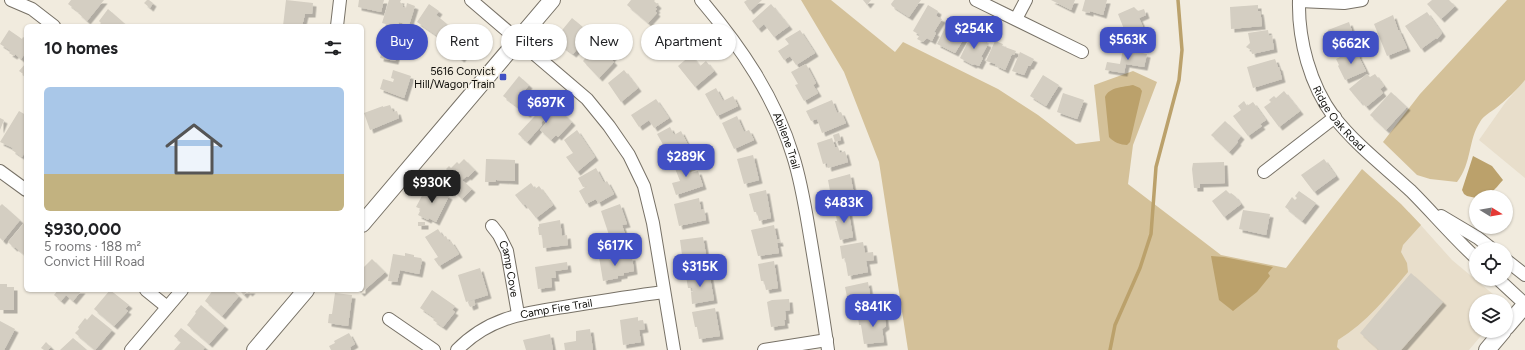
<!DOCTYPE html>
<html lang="en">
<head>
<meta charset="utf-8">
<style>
  body { margin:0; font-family:Figtree,sans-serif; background:#f2f2f2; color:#202124; height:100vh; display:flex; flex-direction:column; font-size:15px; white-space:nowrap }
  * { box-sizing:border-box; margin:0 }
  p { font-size:13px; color:#757577 }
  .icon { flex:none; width:22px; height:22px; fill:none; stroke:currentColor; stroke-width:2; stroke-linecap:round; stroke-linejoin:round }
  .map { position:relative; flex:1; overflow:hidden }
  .panel { position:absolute; left:24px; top:24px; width:340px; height:268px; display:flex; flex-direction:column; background:#fff; border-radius:6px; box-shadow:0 1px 3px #0004 }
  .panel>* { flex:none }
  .top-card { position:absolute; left:376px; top:24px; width:380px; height:36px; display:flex; gap:8px }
  .needle { width:26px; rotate:101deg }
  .buttons { position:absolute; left:1469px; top:190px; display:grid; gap:8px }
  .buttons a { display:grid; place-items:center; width:44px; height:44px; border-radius:50%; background:#fff; box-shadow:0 1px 3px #0004; font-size:20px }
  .price { position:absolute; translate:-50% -34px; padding:0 9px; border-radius:8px; background:#4150c4; color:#fff; font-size:13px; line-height:26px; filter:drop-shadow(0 1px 2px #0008) }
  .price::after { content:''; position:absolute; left:50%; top:24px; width:12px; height:9px; margin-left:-6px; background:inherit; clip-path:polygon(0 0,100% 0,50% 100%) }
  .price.on { background:#222; color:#fff }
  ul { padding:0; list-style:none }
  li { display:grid; align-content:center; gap:8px; height:212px; padding:0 20px }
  li span { display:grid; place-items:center; height:124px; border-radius:6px; color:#555 }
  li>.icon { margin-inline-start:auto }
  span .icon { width:72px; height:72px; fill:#fffc; stroke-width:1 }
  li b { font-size:17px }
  h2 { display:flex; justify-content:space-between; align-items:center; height:48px; padding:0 20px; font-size:17px }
  .chip { padding:0 14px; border-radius:18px; background:#fff; box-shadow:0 1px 3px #0004; font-size:14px; line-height:36px }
  .chip.on { background:#4150c4; color:#fff }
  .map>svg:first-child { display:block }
  .built { fill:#e8decb }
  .green { fill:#d4c199 }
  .water { fill:#bba16b }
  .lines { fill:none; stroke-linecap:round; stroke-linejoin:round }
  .stream { stroke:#bba16b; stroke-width:3.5 }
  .building { fill:#d4cec2; filter:url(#shadow) }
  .street-casing { stroke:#777166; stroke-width:14 }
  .secondary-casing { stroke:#777166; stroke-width:18 }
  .street { stroke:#fff; stroke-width:12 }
  .secondary { stroke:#fff; stroke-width:16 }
  .poi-dot { fill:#4150c4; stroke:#f1ebde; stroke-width:1.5 }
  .labels { text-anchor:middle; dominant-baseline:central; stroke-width:3; stroke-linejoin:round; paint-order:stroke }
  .poi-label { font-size:11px; fill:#0e0d09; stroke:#f1ebde; text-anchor:end }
  .street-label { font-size:11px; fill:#0e0d09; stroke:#f1ebde }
</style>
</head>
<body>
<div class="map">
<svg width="1525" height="350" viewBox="0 0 1525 350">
  <defs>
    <filter id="shadow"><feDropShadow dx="3.5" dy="3.5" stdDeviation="0" flood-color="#0004"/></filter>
  </defs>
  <rect width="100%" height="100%" fill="#f1ebde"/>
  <path class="built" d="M1525,80V178L1479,140L1505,103Z
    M1409,212L1452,260L1500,300L1476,301V331H1485L1469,350H1332Z"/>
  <path class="green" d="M801,0H831L895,52L903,42L998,89L1038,115L1076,144L1100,141L1094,85L1133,71L1157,82L1133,145L1128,184L1221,255L1286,268L1362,169L1401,204L1421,225L1403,245L1401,252L1407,263L1408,272C1386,298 1367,322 1338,340L1337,347L1340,350H908L879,162L844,72Z
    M1507,0H1525V80C1516,91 1507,99 1496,108C1491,112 1483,116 1480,122C1468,140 1472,163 1457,182L1430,179L1417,175L1383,142L1420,94Z"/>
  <path class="water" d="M1133,85L1140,88L1142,91L1130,142L1127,145C1121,145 1113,142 1109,137L1105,97C1109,87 1124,87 1133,85Z
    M1473,156L1492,166L1503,180C1494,190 1490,197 1476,197V198L1467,196L1464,194L1462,190Z
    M1211,256L1224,257L1273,267L1268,273L1270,276L1257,292L1233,311L1219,300Z"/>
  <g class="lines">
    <path class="stream" d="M1110,350L1115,325L1140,268L1151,234L1156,167L1179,80L1182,50L1178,0"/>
  </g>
  <path class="building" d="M71,0H104L87,21L78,13L79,12L68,4Z
    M147,0H149L153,3L150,8L144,3Z
    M286,0L313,3L312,14H305L302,26H283Z
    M359,0H384L381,12L358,7Z
    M389,0H401L400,2L403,5V7L406,8L407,3L415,6L409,25L399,22L397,27L382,23Z
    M631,0H655L654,1L658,5L655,8L657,9L655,11L657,13L648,23L627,5Z
    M747,0H762L750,11L744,2Z
    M863,0H871L867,5Z
    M894,0H921L909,17L892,6L891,4Z
    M1051,0H1075L1071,10Z
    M1085,0H1107L1103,15L1090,11V13L1082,11Z
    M1432,0H1449L1455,6L1441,19L1427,4Z
    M429,4L439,11L436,15L447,24L439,37L417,22Z
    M771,4L789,26L774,37L764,24L758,29L752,21Z
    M928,5L938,11L936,16L942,19L934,32L936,33L932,41L927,38L923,42L917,39L920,35L913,31Z
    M1258,5V11H1260L1261,17L1262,26L1231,29L1230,7Z
    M1134,7L1138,11L1144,9L1146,15L1139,18L1143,27L1126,34L1118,14Z
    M108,9L124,23L121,26H98L101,23L99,21Z
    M1427,12L1442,33L1437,39L1436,38L1421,49L1405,26Z
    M1393,15L1398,30H1399L1407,48L1387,56L1374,24Z
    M572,18L584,28L578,36L583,42L573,54L554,40Z
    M1349,22L1357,46L1334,53L1328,37L1330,36L1328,30Z
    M456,24L466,32L463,37L472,45L461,59L441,43Z
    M946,26L966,35L955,53L937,44Z
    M685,29L695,41L680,53L674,44L669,48L662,40L672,31L676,36Z
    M9,30L22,39L23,37L26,39V52L21,59L15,54L14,56L9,53L11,51L0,44Z
    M800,30L815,53L796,65L790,56L784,60L778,51L789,44L785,39Z
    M1268,30L1269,36L1271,35L1272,37L1274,49L1252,54L1251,50L1246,47L1250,43L1248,33Z
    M973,31L981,34L979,37L985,40L984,42L988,44L981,57L983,58L979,66L974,64L973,65L960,58Z
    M380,33L386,34L387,33L395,35V34L401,36L395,61L380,58L384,44L377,42Z
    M995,41L1003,44L1002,46L1016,51L1014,55L1012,54L1005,70L995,65L996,64L986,61Z
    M599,43L614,55L611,59L614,62L599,78L583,61Z
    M1123,49L1147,54L1144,67L1126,64L1124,73L1105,70L1107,62L1120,64Z
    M1355,50L1359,55H1358L1366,71L1345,80L1338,66L1339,65L1336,59Z
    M1020,52L1034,59L1030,66H1028L1024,75L1012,71Z
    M691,55L700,66L706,61L714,71L695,87L678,66Z
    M1275,59L1278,67H1279L1282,79L1253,88L1247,67Z
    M26,63V76L19,71Z
    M806,64L816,83L813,85L818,93L804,101L795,85L798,84L791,72Z
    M393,70L411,76L404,98L380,89L383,79L393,82L394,79L391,78Z
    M624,70L638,88L621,102L608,83Z
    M1367,74L1370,77L1375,74L1384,86L1380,89L1383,93L1366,107L1361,101L1360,102L1349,89Z
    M1043,75L1059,85L1046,106L1030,96Z
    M519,76L529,85L525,90L538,101L527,114L503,96Z
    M716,88L723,101L733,96L738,106L717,116L705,94Z
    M1284,91L1300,111L1279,127L1264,107L1271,102L1269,100L1274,96L1276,98Z
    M1391,92L1407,107L1386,130L1370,115Z
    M1063,93L1084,100L1077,119L1057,112Z
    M656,99L669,118L654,128L649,120L639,127L631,115Z
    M832,100L837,113L841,112L846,123L822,133L817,119L811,121L806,111Z
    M1244,101L1247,106L1253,102L1266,120L1260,124L1262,126L1248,136L1233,116L1241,110L1238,106Z
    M547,103L560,115L563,113L572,122L558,137L556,135L551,140L540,130L546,123L543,120L541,123L542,125L527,142L518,134Z
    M390,105L393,112L397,111L399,118L370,130L364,113L383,106V107Z
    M19,111L26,115V150L22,157L12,150L13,148L0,142Z
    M737,116L744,132L749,130L754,140L734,149L722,123Z
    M0,118L4,120L0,130Z
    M1225,121L1241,136L1237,141L1238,142L1229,152L1211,135Z
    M670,127L674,135L681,131L691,151L664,163L658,151L665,148L657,134Z
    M577,130L595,157L577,172L566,157L573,153L564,140Z
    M839,133L841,140L835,142L833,135Z
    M832,138L835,147H838L840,153L845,151L848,162L828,168L827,163L823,164L817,143Z
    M753,155L759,180L744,184L737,159Z
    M464,159L475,170L468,177L467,176L462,180L472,189L462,199L441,178L448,171L446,169L449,166L451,168L457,162L459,164Z
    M486,159L515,160V181L496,180L495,182H485Z
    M690,159L692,167L688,168L690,173L698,171L703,186L676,195L672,183L680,181L674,166Z
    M1324,159L1336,176L1314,192L1301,175Z
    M1224,162L1225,183L1200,184V188H1194L1192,169L1193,163Z
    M596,168L604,183L607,181L614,194L598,203L596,199L586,204L579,191L587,186L583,187L578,178Z
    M850,174L855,199L838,202L836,190L830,191L828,180Z
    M531,183L535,189L539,186L553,205L536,218L525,204L523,205L515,195Z
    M431,187L449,196L436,222L429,218L428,220L418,215L421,209L416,207L425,190L429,192Z
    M766,190L771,218L759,221L757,212H754L749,194Z
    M1226,190L1230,194L1231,193L1235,196L1241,204L1224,217L1212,201Z
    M1299,191L1316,203L1302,221L1285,207L1292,197L1295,200L1297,198L1295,196Z
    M699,198L701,210L704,209L706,220L679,226L674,204Z
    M2,204L20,220L3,241L0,238V206Z
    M620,204L627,224L622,225L626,237L611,241L601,211Z
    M848,208L853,237L840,240L835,221H837L835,210Z
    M1243,210L1270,214L1266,235L1239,229Z
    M560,220L562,236L567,235L568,245L543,248L542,235H539L538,227H539V224Z
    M418,222H425V226H418Z
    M24,223L26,225V256L15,247L14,248L8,242Z
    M774,225L777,240L779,239L780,243H777L779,253L758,256L751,230Z
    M438,229L443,237L446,236L449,242L451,241L459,254L439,266L434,259L438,257L425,237Z
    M703,237L706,255L711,254L713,264L686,268L684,257H687L686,255H682L680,240Z
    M863,242L865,253L873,252L874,260L866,261L868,272L848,276L845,258L842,259L840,246Z
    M405,253L414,255V257L421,258L422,260L419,274L400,270L397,282L388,281L393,254L405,256Z
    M608,256L609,260L632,257L634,271L624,273V275L618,276V278L603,281L599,257Z
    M372,259L385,272L361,293L358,290H362V264L364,267Z
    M774,261L778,288L766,290L764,281H761L758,264Z
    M567,262L568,269L555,271L556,278H551L552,287L538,289L535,267Z
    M480,268L488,295L466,302L458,275Z
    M709,272L714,300L692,304L691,292H693L692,288H688L686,276Z
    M1411,273L1443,302L1401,350H1379L1360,333Z
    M868,282L872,306L855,309L853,296L847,297L845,287Z
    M0,284H7V287H14V310H0Z
    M58,290H82L73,301L66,295L61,301L54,295Z
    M110,290L129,305L125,309L128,311L114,326L94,309Z
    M213,290H232L239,296L222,316L205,301Z
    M239,290H252L249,293L247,291L244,295Z
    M432,290L455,306L452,310L455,312L443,327L433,320L435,318L420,308Z
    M335,293L352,295L348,326L328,323L329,314H332Z
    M789,299L790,310L785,311L786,320H784L785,325L771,327L767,302L772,300Z
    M474,300L475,305L470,307L468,302Z
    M201,305L225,326L209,344L187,325L196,313L195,312Z
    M715,308L720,336L699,339L697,327H695L692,312Z
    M884,313L886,326L882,329L884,342L864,344L861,325H859L858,317H862V316Z
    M92,314L112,330L95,350L75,333L79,329L78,327L85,318L87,320Z
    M638,317V321L643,320L645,329L639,330L641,342L623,345L620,320Z
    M0,321L15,329L4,350H0Z
    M181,328L205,347L203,350H174L181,342L174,336Z
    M590,329L593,350H565L564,343L576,341V331Z
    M349,333L355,344L350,347L351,350H331L329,346L335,343L334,341Z
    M550,334L553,350H526L523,340Z
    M73,338L87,350H60Z
    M46,342L51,347L48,350H44L41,348Z"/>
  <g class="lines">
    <g class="street-casing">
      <g id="street">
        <path d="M11,0L32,9L54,26"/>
        <path d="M471,0L587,99L609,126L629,155L644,186L653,223L674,350"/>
        <path id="s1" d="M701,0C741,47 775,97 793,156C802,184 806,213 811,242C817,278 823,314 828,350"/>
        <path d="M976,0L1082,52"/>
        <path id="s2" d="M1299,0C1298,40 1310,85 1334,117C1356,145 1385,167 1411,191C1433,213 1453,237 1476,258"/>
        <path d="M1299,1L1344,3L1362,0"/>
        <path d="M1016,19L1026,0"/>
        <path d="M337,26L340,0"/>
        <path d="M0,171L26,190"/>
        <path d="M1264,172L1335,117"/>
        <path d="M1441,216L1478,238L1492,249"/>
        <path id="s3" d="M492,226L499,235L507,251L518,314"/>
        <path d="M1506,260L1525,275"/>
        <path d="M1498,279L1525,304"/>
        <path d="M146,290L167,307"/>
        <path d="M389,319L434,350"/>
        <path d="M131,350L182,290"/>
        <path id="s4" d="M457,350C490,316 526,313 570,306C601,301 633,296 664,292"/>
        <path d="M764,350L827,340"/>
      </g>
    </g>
    <g class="secondary-casing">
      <path id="secondary" d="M362,224L552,0
        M1506,327L1525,305
        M255,350L306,290
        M1487,350L1503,331"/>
    </g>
    <use href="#street" class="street"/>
    <use href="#secondary" class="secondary"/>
  </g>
  <rect class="poi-dot" x="499" y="73" width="8" height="8" rx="2"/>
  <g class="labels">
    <g class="poi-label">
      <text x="495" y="71">5616 Convict<tspan x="495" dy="13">Hill/Wagon Train</tspan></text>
    </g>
    <g class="street-label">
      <text stroke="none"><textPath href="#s2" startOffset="128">Ridge Oak Road</textPath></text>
      <text stroke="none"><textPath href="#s1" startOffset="166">Abilene Trail</textPath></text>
      <text stroke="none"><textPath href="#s3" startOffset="47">Camp Cove</textPath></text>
      <text stroke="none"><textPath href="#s4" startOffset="110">Camp Fire Trail</textPath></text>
    </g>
  </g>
</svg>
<div class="buttons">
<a><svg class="needle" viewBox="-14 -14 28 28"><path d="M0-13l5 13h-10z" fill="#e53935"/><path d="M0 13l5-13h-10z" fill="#757577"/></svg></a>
<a><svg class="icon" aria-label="locate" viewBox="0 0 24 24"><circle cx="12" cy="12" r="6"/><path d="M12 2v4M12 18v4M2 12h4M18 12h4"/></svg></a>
<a><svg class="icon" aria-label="layers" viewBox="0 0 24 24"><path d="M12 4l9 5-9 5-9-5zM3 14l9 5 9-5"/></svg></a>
</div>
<b class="price" style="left:974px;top:50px">$254K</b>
<b class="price" style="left:1128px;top:61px">$563K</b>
<b class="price" style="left:1351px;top:65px">$662K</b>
<b class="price" style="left:546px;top:124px">$697K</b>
<b class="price" style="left:686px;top:178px">$289K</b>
<b class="price on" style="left:432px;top:204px">$930K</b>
<b class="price" style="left:844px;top:224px">$483K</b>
<b class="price" style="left:615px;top:267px">$617K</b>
<b class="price" style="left:700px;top:288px">$315K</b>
<b class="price" style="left:873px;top:328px">$841K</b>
<div class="top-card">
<a class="chip on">Buy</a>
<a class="chip">Rent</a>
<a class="chip">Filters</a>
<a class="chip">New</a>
<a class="chip">Apartment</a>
</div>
<section class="panel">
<h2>10 homes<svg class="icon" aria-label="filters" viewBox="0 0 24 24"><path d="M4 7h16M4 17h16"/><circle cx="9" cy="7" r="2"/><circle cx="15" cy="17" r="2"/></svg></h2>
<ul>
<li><span style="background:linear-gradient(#a9c7e8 70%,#c2b280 0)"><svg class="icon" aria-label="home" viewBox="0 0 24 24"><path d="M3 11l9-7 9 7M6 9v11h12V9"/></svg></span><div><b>$930,000</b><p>5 rooms · 188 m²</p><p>Convict Hill Road</p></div></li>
</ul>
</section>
</div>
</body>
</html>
